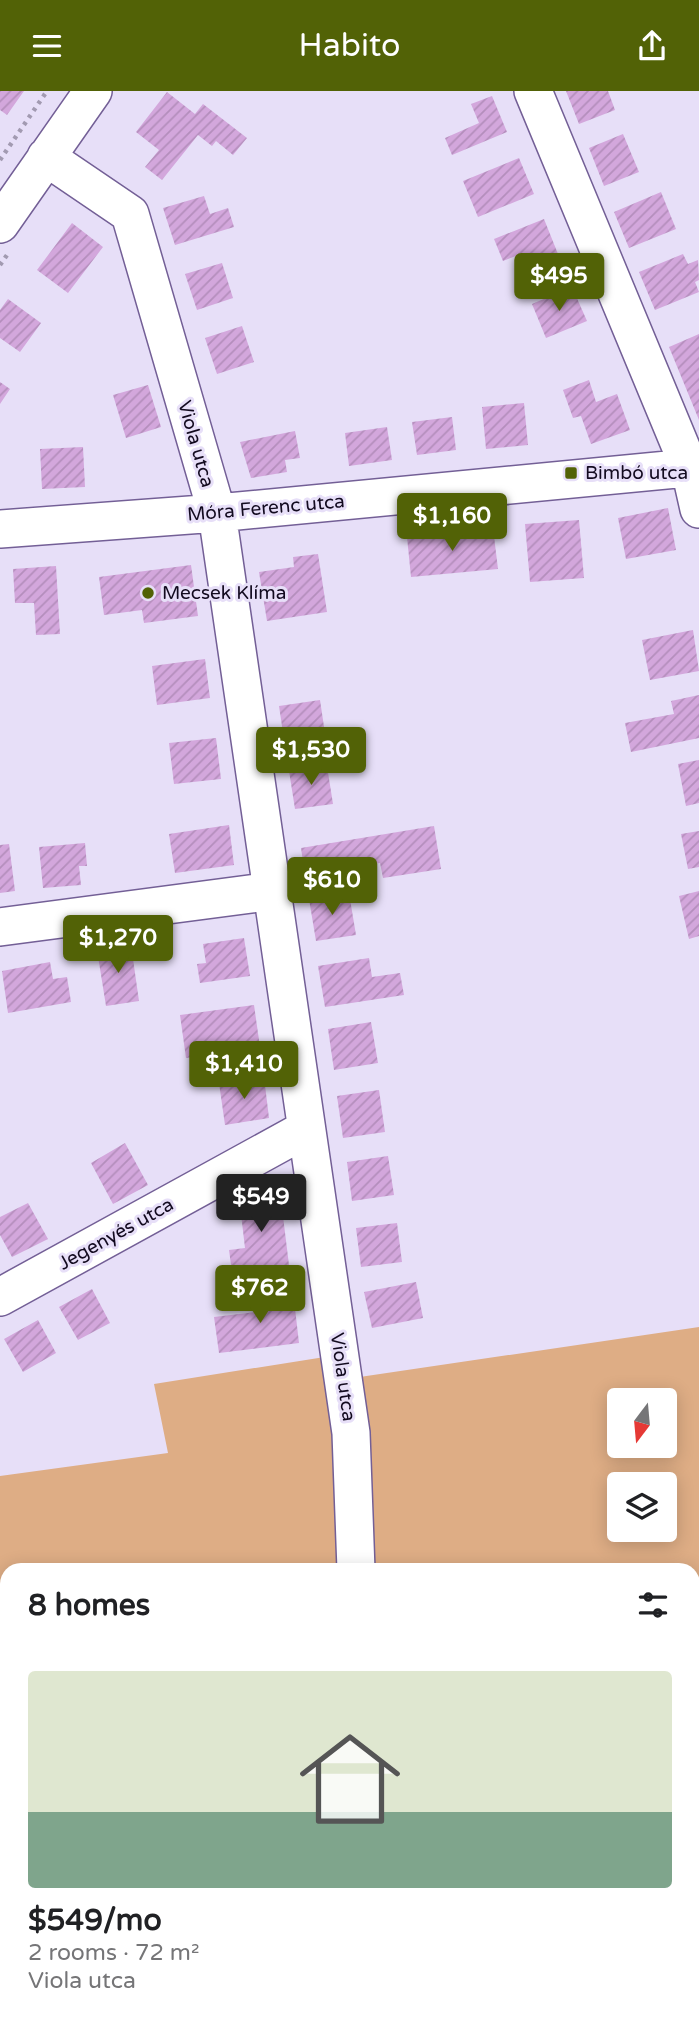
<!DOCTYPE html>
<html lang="en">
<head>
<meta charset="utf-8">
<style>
  body { margin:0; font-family:"Varela Round",sans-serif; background:#f2f2f2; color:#202124; height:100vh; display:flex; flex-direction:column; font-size:26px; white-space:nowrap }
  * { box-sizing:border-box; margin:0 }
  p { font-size:23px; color:#757577 }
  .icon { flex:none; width:38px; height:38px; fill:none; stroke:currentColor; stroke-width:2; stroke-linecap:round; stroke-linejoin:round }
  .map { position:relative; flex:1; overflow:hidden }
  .side { position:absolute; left:0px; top:1472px; width:700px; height:471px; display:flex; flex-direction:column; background:#fff; border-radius:21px 21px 0 0; box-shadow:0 4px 18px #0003 }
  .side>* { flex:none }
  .needle { width:46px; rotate:196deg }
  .tools { position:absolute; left:607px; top:1297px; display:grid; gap:14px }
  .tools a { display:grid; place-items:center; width:70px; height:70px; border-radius:7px; background:#fff; box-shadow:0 4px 18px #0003; font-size:35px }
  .price { position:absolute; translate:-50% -60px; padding:0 16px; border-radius:7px; background:#526206; color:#fff; font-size:23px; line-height:46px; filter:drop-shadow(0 2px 4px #0008) }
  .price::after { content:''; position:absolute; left:50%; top:42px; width:21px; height:16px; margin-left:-10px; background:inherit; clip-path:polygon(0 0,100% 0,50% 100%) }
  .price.selected { background:#222; color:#fff }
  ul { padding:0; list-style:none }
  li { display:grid; align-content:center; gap:14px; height:371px; padding:0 28px }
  li span { display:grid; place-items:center; height:217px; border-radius:7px; color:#555 }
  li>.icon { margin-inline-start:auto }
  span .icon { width:126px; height:126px; fill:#fffc; stroke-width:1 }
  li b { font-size:30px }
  h2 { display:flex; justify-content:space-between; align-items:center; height:84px; padding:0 28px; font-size:30px }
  header { display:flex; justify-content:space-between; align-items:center; height:91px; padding:0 28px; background:#526206; color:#fff; font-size:32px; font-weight:600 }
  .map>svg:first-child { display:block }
  .built { fill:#e2d4fe }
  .green { fill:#dead85; fill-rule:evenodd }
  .building { fill:url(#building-hatch) }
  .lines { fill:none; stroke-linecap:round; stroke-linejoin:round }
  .minor-casing { stroke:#735f96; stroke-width:40 }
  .path { stroke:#a29ab1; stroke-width:4.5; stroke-dasharray:3.5 5; stroke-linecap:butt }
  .minor { stroke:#fff; stroke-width:37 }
  .poi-dot { fill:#526206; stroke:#e7dff8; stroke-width:2.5 }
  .labels { text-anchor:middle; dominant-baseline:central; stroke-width:6; stroke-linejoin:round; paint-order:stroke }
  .street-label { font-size:19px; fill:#120a1f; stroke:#e7dff8 }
  .poi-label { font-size:19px; fill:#120a1f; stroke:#e7dff8; text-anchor:start }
</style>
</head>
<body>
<header><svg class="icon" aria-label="menu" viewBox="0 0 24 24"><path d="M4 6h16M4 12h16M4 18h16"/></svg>Habito<svg class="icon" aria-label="share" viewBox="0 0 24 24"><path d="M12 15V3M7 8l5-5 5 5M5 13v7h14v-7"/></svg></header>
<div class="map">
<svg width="699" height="1941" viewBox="0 0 699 1941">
  <defs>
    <pattern id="building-hatch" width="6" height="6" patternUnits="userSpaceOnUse" patternTransform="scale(1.75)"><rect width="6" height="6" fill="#d3a7dc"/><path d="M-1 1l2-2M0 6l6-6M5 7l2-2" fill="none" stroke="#b48ebc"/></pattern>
  </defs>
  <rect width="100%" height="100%" fill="#e7dff8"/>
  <path class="built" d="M699,1551V1941H0V1633H7V1936H693V1552Z"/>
  <path class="green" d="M699,1236V1526L693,1527V1479H372L353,1287ZM620,1309H665V1354H620ZM620,1393H665V1438H620Z
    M331,1265L346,1479H7V1587L0,1588V1385L168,1362L154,1293Z"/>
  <path class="building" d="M0,0H24L7,24L0,19Z
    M566,0H608L615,19L579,33Z
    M167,1L195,23L203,13L247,47L233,64L216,50L212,55L198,44L162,89L145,76L159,59L136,41Z
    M492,5L507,41L452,64L445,47L479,32L471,13Z
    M623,43L639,81L604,95L589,57Z
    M519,67L534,103L478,126L463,90Z
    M661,101L676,138L629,157L614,121Z
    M204,105L210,123L228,117L234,136L175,154L163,117Z
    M544,128L558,163L526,176L521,163L503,170L494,148Z
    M72,132L103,156L68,202L37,179Z
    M683,163L688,173L698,169L699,189L695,191L699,201L655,219L639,181Z
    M222,172L233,207L197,219L185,183Z
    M572,196L587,230L546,247L532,213Z
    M8,208L41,232L20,261L0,247V219Z
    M242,235L254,271L217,283L205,247Z
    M699,243V329L669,256Z
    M589,289L596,311L617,303L630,339L591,353L581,325L573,327L563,299Z
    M0,291L10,298L0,313Z
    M148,294L161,336L126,347L113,304Z
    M524,312L528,354L486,358L482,316Z
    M452,326L456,359L417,364L412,331Z
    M387,336L392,369L349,375L345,342Z
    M295,340L300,367L285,369L287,381L251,387L240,351Z
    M83,356L85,396L42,398L40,358Z
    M668,417L676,459L626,468L618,427Z
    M579,429L584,487L530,491L525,433Z
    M493,437L498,478L411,486L407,446Z
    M318,463L327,521L267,530L259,481L294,476L293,466Z
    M191,474L198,525L144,532L142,519L104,524L99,486Z
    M56,475L60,543L36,544L34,512H15L13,478Z
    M693,539L699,580L650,589L642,549Z
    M205,568L210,607L157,614L152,575Z
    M699,604V647L631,661L625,632L674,623L671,610Z
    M320,609L326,649L285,655L279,615Z
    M216,647L221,688L174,693L169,652Z
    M699,669V712L686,715L678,673Z
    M327,675L333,713L295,718L289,680Z
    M229,734L234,774L175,782L169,743Z
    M434,735L441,778L383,787L380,772L305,784L301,757Z
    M699,740V776L688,778L681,743Z
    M85,752L87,775H79L81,794L43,797L39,756Z
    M9,753L15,800L0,802V754Z
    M699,800V845L689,848L679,805Z
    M349,802L356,844L316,850L309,808Z
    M244,847L250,885L200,892L197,873L206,872L203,853Z
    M131,854L139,910L106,915L97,859Z
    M369,867L372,886L400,882L404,904L325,916L318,875Z
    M50,871L53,888L67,886L71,911L8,922L2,880Z
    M254,914L260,956L186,967L180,924Z
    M371,931L378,972L334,979L328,938Z
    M264,986L269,1027L225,1034L219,992Z
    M379,999L385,1041L343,1047L337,1005Z
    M125,1052L148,1094L113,1113L91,1072Z
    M388,1065L394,1104L352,1110L347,1071Z
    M280,1101L289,1174L232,1181L229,1159L245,1157L239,1106Z
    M28,1112L48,1148L12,1166L0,1144V1126Z
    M397,1132L402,1171L361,1176L356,1137Z
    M416,1191L423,1227L372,1237L364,1201Z
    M92,1198L110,1232L78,1249L59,1216Z
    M293,1200L299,1252L219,1262L214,1226L257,1221L255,1205Z
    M38,1229L56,1262L23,1281L4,1248Z
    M693,1713H699V1941H637V1936H693Z
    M0,1734L7,1736V1790L0,1789Z
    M0,1861L7,1862V1918L0,1917Z"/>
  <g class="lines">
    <g class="minor-casing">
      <path id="minor" d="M533,0L690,378L699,418
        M46,66L130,123L217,422L351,1342L356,1479
        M0,133L93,0
        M0,438L217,422L699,376
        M0,836L273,800
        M0,1206L306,1038
        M693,1571L699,1569
        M693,1660H699
        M0,1674L7,1673
        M571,1936L572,1941
        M162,1941V1936
        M405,1941L470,1936"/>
    </g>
    <path class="path" d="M0,69L47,0
      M0,174L7,164"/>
    <use href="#minor" class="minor"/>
  </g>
  <g class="poi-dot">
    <rect x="564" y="375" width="14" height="14" rx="3.5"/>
    <circle cx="148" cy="502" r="7"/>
  </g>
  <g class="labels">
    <g class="street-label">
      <text transform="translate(196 353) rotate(74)">Viola utca</text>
      <text transform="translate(266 417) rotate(-5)">Móra Ferenc utca</text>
      <text transform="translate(116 1143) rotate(-29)">Jegenyés utca</text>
      <text transform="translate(343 1286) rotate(82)">Viola utca</text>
    </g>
    <g class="poi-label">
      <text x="585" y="382">Bimbó utca</text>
      <text x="162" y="502">Mecsek Klíma</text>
    </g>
  </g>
</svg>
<div class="tools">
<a><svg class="needle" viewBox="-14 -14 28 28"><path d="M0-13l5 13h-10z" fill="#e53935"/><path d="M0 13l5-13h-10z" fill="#757577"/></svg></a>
<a><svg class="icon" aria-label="layers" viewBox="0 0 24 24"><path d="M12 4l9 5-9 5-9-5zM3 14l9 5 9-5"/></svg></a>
</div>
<b class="price" style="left:559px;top:222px">$495</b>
<b class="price" style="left:452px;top:462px">$1,160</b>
<b class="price" style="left:311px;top:696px">$1,530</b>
<b class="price" style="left:332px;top:826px">$610</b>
<b class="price" style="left:118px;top:884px">$1,270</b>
<b class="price" style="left:244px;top:1010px">$1,410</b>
<b class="price selected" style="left:261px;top:1143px">$549</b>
<b class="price" style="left:260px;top:1234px">$762</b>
<section class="side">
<h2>8 homes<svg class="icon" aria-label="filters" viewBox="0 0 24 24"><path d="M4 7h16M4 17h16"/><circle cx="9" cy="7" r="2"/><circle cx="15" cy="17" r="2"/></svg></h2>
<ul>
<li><span style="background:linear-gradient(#dfe7d0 65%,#7fa58c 0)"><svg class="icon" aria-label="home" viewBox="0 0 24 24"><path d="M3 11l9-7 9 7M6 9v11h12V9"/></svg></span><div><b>$549/mo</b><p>2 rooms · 72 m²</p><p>Viola utca</p></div></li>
</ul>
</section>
</div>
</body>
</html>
